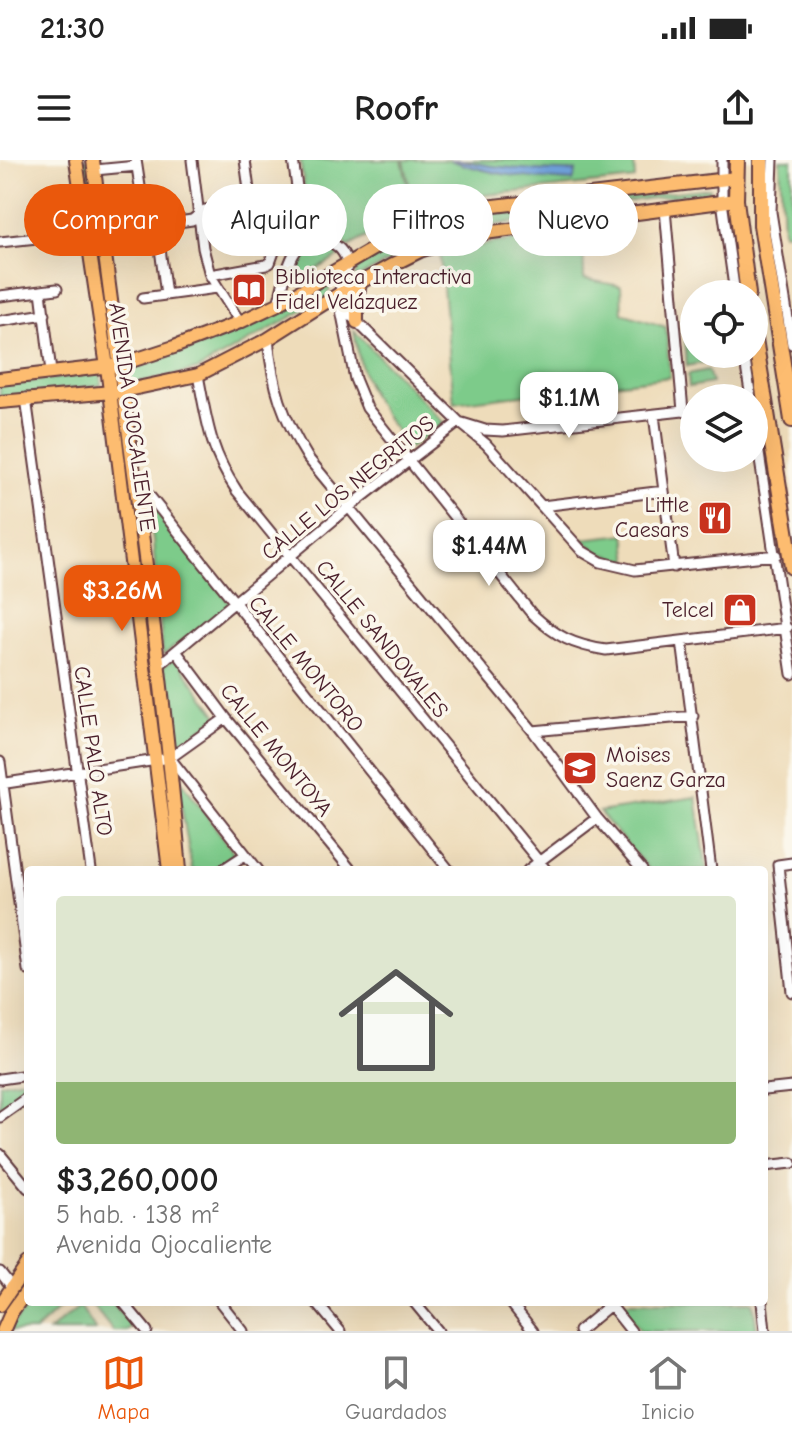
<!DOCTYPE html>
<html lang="es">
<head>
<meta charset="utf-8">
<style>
  body { margin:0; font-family:"Comic Neue",sans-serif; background:#f6f6f6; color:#222; height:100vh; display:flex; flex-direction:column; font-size:30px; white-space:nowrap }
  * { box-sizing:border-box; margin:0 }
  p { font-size:26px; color:#767676 }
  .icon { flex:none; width:44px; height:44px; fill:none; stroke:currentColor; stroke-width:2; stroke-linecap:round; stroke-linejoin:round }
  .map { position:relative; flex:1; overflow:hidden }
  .side { position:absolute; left:24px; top:706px; width:744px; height:440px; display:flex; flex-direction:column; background:#fff; border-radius:8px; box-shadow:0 8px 32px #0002 }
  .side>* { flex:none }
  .top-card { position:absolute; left:24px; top:24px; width:744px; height:72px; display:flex; gap:16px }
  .buttons { position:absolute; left:680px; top:120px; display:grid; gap:16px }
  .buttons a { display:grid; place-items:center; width:88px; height:88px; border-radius:50%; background:#fff; box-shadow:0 8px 32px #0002; font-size:40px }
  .price { position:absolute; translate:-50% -68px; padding:0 18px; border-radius:16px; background:#fff; color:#222; font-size:26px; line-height:52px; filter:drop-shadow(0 2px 4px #0008) }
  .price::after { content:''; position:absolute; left:50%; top:48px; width:24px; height:18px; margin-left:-12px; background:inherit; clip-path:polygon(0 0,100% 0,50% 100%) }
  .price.current { background:#ea580c; color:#fff }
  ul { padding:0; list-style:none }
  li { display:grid; align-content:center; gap:16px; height:424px; padding:0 32px }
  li+li { border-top:2px solid #e0e0e0 }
  li span { display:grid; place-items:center; height:248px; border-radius:8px; color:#555 }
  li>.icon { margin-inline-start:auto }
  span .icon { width:144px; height:144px; fill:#fffc; stroke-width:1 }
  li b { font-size:34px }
  .chip { padding:0 28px; border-radius:36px; background:#fff; box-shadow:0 8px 32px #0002; font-size:28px; line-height:72px }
  .chip.current { background:#ea580c; color:#fff }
  .status { display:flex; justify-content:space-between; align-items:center; height:56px; padding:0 40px; background:#fff; direction:ltr }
  .status svg { height:22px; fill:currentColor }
  header { display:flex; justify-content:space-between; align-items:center; height:104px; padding:0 32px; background:#fff; font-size:36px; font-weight:600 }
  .menu { display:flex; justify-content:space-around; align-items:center; height:112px; border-top:2px solid #e0e0e0; background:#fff; font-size:22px; color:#767676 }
  .menu a { display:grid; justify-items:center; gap:4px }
  .menu .current { color:#ea580c }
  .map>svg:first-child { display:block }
  .green { fill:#7dcb8a; stroke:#64755a; stroke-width:2 }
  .water { fill:#6ea1da; stroke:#5c6082; stroke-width:2 }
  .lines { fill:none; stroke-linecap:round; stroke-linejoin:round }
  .minor-casing { stroke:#633b40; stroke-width:13 }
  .major-casing { stroke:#633b40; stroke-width:16 }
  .highway-casing { stroke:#633b40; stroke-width:18 }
  .minor { stroke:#fff; stroke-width:9 }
  .major { stroke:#fdbc6f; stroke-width:12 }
  .highway { stroke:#fdbc6f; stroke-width:14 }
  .labels { text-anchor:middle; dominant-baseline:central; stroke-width:7; stroke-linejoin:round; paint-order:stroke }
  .poi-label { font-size:22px; fill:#4a1f2b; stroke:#fbf7ec; text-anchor:start }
  .street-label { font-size:22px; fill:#4a1f2b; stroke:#fbf7ec }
</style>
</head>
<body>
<div class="status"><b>21:30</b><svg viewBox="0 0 49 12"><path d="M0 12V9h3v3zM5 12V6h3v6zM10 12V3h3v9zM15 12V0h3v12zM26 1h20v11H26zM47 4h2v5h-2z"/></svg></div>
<header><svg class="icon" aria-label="menu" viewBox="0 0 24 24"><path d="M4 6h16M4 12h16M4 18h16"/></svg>Roofr<svg class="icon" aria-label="share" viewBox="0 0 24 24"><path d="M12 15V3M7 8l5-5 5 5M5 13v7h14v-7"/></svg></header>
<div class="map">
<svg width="792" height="1171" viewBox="0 0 792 1171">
  <rect width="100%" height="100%" fill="#fbf7ec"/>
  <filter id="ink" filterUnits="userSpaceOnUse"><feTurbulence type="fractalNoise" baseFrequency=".0125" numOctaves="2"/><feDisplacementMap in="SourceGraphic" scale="16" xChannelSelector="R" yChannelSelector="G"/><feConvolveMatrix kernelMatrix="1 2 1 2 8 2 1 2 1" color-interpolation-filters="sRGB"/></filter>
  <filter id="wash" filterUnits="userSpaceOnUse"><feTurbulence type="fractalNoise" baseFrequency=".006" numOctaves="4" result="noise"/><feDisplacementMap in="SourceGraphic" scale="32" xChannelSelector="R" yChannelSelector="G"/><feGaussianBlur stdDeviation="1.8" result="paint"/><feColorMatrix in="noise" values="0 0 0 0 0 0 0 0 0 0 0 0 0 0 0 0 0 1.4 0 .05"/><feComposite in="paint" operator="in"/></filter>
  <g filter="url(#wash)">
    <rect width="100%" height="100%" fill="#eedcba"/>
    <path class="green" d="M83,0H89L96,62H90Z
      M300,0H402L414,52L348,87L342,79L337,38L306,41Z
      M404,0H634L635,19L485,35L415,52Z
      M780,0H792V72L783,73Z
      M710,28V32L638,40L570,54L467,69L433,79L355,119L357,105L392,85L429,68L462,58L500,51Z
      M583,71L584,119L621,126L622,153L666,167L670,217L454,243L440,96L492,83Z
      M312,87L331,88L340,96L295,122L289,121L300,94Z
      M326,125L330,128L327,137L197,210L130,224L128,210L238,172Z
      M354,171L444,263L409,288C374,242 363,229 354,171Z
      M694,178V194H705L706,202L687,206L685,181Z
      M708,210L712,223L689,227L688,214Z
      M101,213V225L0,238V225Z
      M121,237L165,594H159L114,238Z
      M149,337L231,445L163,495Z
      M625,374L629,401L600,393L582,379Z
      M175,498L219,557L173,589L163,507Z
      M176,613L234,693L213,710H192Z
      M696,637L707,710H649L599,652Z
      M28,918V932L0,953V923Z
      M31,1142H66L35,1171H11L9,1169Z
      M90,1142H112L132,1167L127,1171H113Z
      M618,1142H753L757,1171H641Z
      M80,1146L96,1171H49Z"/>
    <path class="water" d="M450,0C466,0 478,4 493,6C521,9 548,12 576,11L573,21C530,19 491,15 450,0Z"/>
  </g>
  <g filter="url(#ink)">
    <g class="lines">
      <g class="minor-casing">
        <path id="minor" d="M136,0L146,66
          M192,0L203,88L210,115L240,162
          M245,0L251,45
          M293,0L305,81
          M722,0V41L735,134
          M773,0L771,52L792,184
          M95,10L137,6
          M665,49L683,251
          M157,65L166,135
          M0,82L157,65L192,60L205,50L261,44L270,51L291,48
          M210,115L266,105L270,103L279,78L301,64
          M41,131L51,212
          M0,136L57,129
          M143,138L217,128
          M278,144C285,121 290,69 326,81C339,85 343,91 348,103L339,134L340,145L459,262L486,284L582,391L601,402L635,410L776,395
          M340,145L355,219L367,248L532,454C557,477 573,485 606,490L787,468
          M0,161L45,154
          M268,179C273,229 282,256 308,298L533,571L597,658L642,710
          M744,194L751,238
          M198,215C207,262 210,291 237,331L546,710
          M26,238L91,710
          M654,255L674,407
          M754,260L792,514
          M136,319L449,710
          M542,346L664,331
          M682,481L711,710
          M176,491L226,558L351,710
          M159,505L348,348L459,262L485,270L503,271L683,251L694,255
          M533,571L693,556
          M170,598L258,710
          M0,602L28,810
          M0,624L170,598L226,558
          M792,703L778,705L792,832
          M222,710L245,695
          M528,710L597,658
          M0,919L28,915
          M764,930L792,927
          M0,957L28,937
          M0,994L28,1028
          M764,1006L792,1003
          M0,1112L11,1126
          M123,1142L147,1171
          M220,1142L243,1171
          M316,1142L340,1171
          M414,1142L438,1171
          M510,1142L533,1171
          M608,1142L631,1171
          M762,1142L765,1171
          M579,1171L610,1145"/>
      </g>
      <g class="major-casing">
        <path id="major" d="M76,0L107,207L169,710
          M93,0C122,237 159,472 180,710
          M357,162V139L360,123
          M0,219L119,205L174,187L240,162L278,144L390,79L431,62L477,48L736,18
          M0,242L123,231L198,215L268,179L339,134L392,105L420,91L470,75L736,40
          M0,1145L28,1104
          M3,1171L11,1153L28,1129"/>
      </g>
      <g class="highway-casing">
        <path id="highway" d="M737,0L736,40L748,134
          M761,0V65L792,260
          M754,173L792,407"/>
      </g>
      <use href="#minor" class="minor"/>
      <use href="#major" class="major"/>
      <use href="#highway" class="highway"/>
    </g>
  </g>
  <defs>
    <g id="library-square" transform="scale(1.8)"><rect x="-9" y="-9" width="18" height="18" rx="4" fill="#c8321e" stroke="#fbf7ec"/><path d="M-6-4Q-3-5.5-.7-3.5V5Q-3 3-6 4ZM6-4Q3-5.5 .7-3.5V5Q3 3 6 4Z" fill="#fff"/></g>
    <g id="restaurant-square" transform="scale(1.8)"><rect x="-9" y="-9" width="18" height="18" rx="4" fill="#c8321e" stroke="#fbf7ec"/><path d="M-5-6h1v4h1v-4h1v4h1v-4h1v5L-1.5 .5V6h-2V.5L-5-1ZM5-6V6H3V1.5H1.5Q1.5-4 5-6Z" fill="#fff"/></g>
    <g id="shop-square" transform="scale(1.8)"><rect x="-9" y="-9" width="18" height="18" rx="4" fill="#c8321e" stroke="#fbf7ec"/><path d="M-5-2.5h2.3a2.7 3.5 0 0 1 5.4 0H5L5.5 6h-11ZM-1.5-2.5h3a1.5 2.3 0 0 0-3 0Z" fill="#fff"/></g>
    <g id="school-square" transform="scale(1.8)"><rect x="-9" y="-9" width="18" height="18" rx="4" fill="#c8321e" stroke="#fbf7ec"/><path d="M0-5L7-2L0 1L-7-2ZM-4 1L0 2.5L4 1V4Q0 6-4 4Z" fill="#fff"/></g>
  </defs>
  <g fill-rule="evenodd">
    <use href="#library-square" x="249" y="130"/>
    <use href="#restaurant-square" x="715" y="358"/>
    <use href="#shop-square" x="740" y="450"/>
    <use href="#school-square" x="580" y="608"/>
  </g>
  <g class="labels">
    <g class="poi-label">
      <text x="275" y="117">Biblioteca Interactiva<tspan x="275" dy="25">Fidel Velázquez</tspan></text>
      <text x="689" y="345" text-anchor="end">Little<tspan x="689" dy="25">Caesars</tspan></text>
      <text x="714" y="450" text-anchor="end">Telcel</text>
      <text x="606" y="595">Moises<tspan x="606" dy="25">Saenz Garza</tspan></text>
    </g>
    <g class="street-label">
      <text transform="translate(132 257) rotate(82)">AVENIDA OJOCALIENTE</text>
      <text transform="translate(348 328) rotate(-39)">CALLE LOS NEGRITOS</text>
      <text transform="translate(382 479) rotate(51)">CALLE SANDOVALES</text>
      <text transform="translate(306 504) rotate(51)">CALLE MONTORO</text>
      <text transform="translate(276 590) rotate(51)">CALLE MONTOYA</text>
      <text transform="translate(93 591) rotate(82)">CALLE PALO ALTO</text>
    </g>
  </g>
</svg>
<div class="buttons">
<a><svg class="icon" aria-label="locate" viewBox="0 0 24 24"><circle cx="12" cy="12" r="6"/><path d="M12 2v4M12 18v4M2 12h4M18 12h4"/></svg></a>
<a><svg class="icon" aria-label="layers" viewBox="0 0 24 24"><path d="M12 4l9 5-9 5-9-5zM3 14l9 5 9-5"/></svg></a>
</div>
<b class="price" style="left:569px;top:280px">$1.1M</b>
<b class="price" style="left:489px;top:428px">$1.44M</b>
<b class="price current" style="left:122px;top:473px">$3.26M</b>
<div class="top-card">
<a class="chip current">Comprar</a>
<a class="chip">Alquilar</a>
<a class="chip">Filtros</a>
<a class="chip">Nuevo</a>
</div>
<section class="side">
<ul>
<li><span style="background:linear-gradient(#dfe7d0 75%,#8fb573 0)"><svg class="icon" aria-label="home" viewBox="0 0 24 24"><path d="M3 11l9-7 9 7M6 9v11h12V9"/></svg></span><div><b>$3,260,000</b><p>5 hab. · 138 m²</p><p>Avenida Ojocaliente</p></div></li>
</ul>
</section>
</div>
<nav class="menu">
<a class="current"><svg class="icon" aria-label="map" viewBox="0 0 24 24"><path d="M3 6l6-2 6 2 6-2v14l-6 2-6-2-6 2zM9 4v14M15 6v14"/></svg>Mapa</a>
<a><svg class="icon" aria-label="saved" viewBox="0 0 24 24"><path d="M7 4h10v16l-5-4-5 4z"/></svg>Guardados</a>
<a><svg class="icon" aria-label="home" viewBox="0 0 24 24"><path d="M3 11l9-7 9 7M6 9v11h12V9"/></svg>Inicio</a>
</nav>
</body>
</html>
